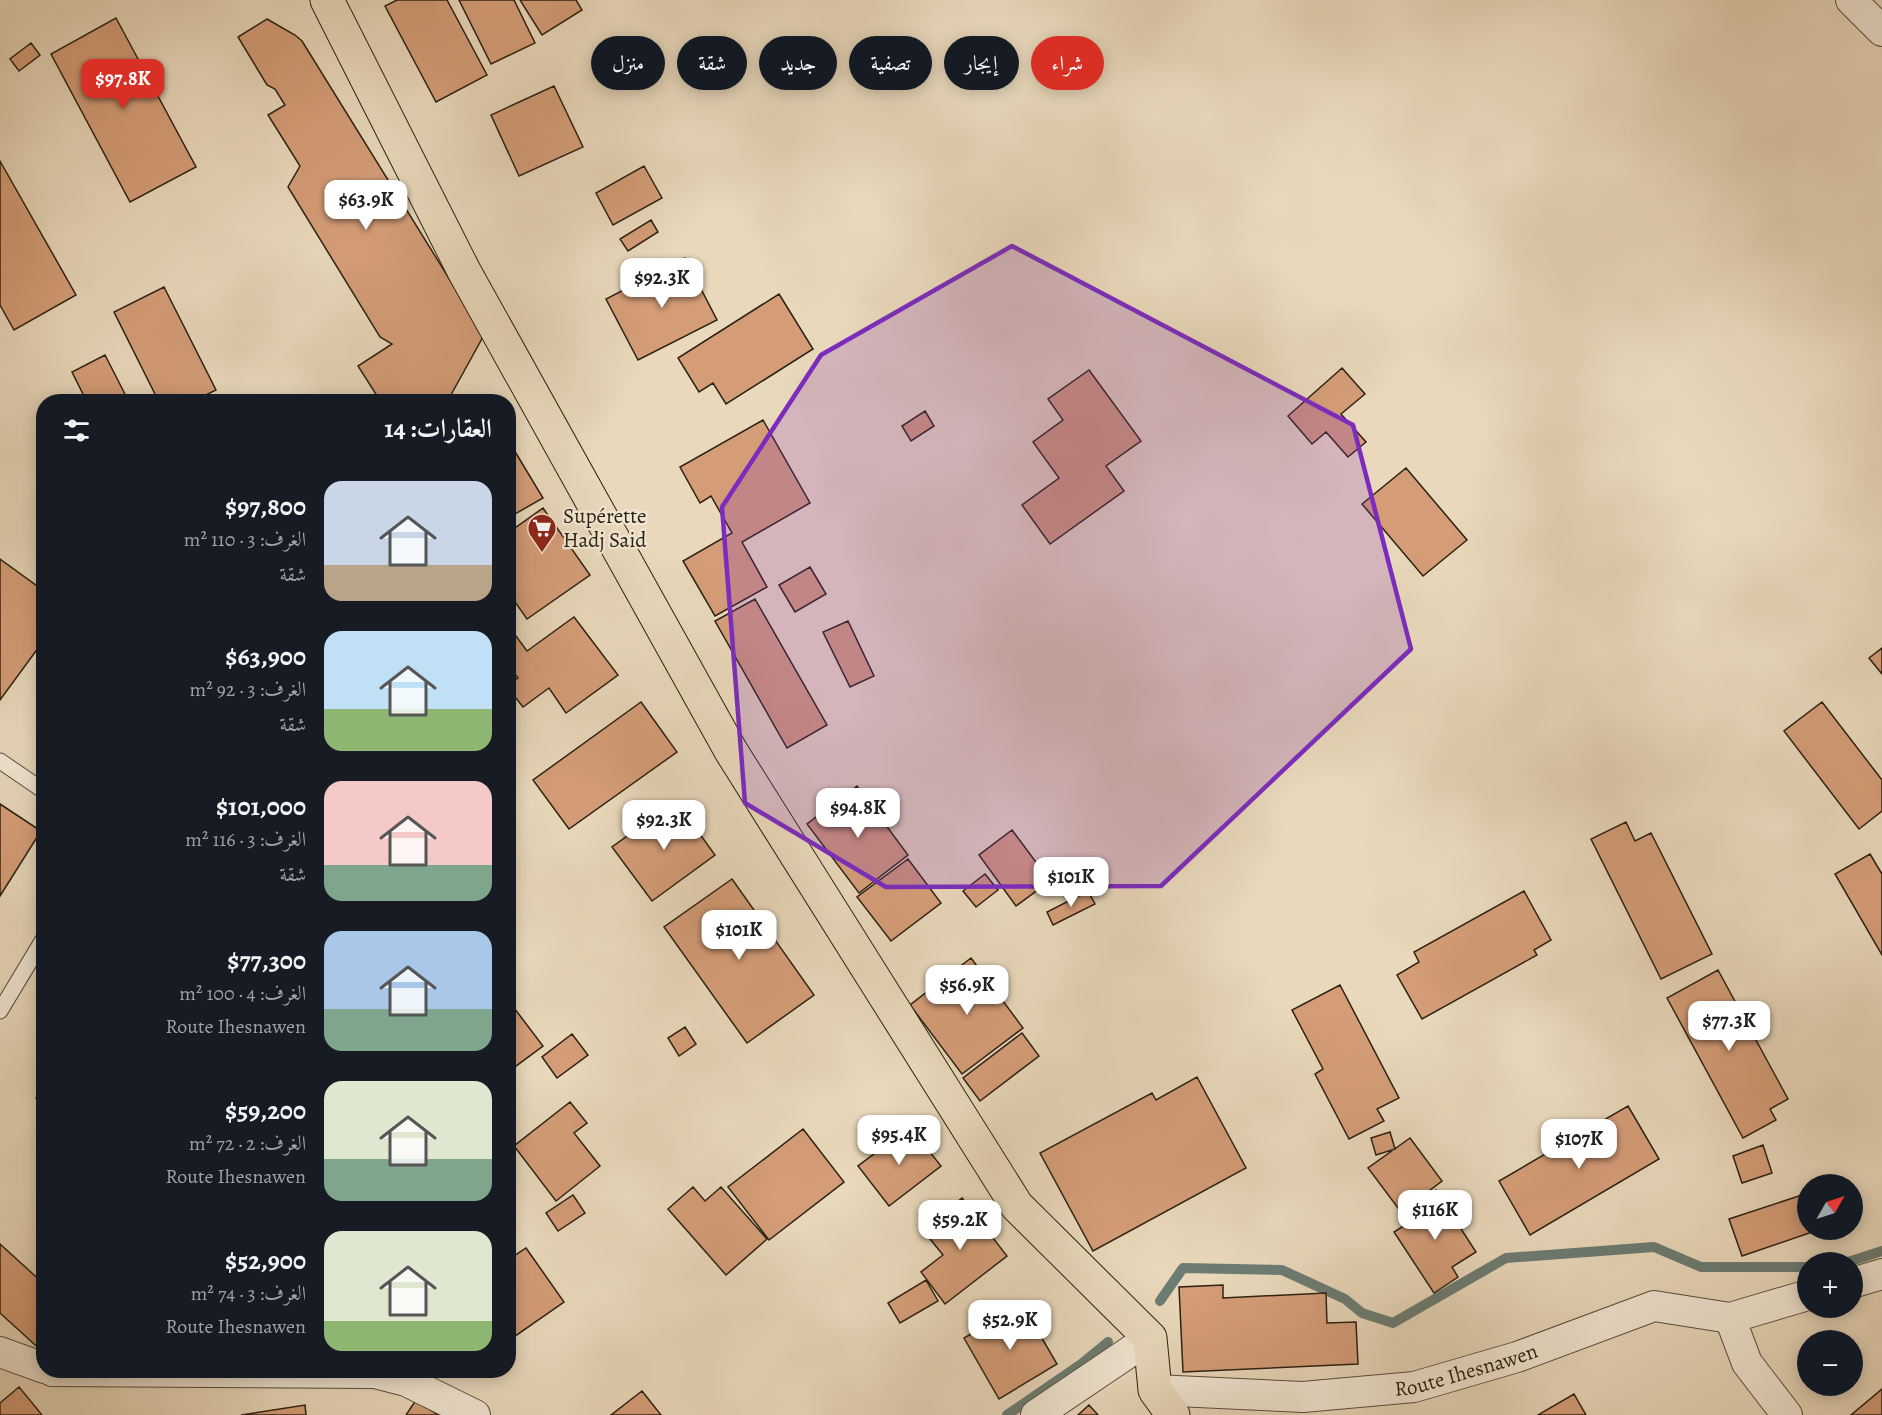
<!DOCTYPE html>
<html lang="ar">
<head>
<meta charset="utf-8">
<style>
  body { margin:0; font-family:Alegreya,Amiri,serif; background:#20242c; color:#f1f3f6; direction:rtl; height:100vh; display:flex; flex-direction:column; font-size:22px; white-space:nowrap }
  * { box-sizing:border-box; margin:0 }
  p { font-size:20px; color:#9ea1a6 }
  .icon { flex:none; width:33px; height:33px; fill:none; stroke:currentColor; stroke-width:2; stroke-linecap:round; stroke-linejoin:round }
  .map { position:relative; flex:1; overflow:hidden; direction:ltr }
  .sheet { position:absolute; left:36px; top:394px; width:480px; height:984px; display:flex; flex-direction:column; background:#171b24; border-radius:24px; box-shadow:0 3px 15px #0003; direction:rtl }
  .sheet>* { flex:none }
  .banner { position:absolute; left:534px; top:36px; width:570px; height:54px; direction:rtl; display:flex; gap:12px }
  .needle { width:39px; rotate:51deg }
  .buttons { position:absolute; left:1797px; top:1174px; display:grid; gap:12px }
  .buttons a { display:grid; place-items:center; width:66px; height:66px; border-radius:50%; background:#171b24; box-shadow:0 3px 15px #0003; font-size:30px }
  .price { position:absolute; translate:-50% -51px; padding:0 14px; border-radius:12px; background:#fff; color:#222; font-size:20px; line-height:39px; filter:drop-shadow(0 2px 3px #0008) }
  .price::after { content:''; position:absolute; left:50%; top:36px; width:18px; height:14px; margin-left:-9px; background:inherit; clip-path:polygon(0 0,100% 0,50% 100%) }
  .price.active { background:#d93025; color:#fff }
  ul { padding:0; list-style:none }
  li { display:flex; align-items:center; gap:18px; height:150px; padding:0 24px }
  li span { display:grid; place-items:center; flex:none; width:168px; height:120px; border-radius:18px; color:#555 }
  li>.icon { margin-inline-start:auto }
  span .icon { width:72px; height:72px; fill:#fffc; stroke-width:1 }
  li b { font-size:26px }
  h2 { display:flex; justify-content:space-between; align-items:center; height:72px; padding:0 24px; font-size:26px }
  .tag { padding:0 21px; border-radius:27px; background:#171b24; box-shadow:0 3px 15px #0003; font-size:21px; line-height:54px }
  .tag.active { background:#d93025; color:#fff }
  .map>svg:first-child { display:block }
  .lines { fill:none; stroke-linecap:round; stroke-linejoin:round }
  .stream { stroke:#6c7c73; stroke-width:10 }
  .building { fill:#d49d78; stroke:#2b2112; stroke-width:1.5 }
  .service-casing { stroke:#5a4f3c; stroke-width:17 }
  .minor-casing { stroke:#5a4f3c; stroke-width:32 }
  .primary-casing { stroke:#2b2112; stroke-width:35 }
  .service { stroke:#f1e6d3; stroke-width:15 }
  .minor { stroke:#f1e6d3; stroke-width:30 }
  .primary { stroke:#e9d8bb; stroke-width:33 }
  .marked { fill:#7b2cbf; fill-opacity:0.2; stroke:#7b2cbf; stroke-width:4.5; stroke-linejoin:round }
  .labels { text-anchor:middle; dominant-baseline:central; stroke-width:4.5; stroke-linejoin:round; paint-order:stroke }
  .poi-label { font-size:21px; fill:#2b2112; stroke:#f1e6d3; text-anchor:start }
  .street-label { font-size:21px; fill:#2b2112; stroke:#f1e6d3 }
</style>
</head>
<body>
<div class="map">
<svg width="1882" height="1415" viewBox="0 0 1882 1415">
  <rect width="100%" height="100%" fill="#e9d8bb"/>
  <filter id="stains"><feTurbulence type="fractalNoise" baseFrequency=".00333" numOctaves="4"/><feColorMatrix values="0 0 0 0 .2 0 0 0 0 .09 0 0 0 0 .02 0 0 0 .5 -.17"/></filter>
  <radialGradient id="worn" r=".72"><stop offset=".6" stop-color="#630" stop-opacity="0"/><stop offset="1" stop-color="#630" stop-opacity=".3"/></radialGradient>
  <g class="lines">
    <path class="stream" d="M1845,1263L1882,1251
      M1160,1301L1183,1268L1282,1270L1345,1299L1362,1313L1393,1323L1506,1258L1654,1247L1701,1267H1808
      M1007,1415L1080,1365L1108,1342"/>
  </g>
  <path class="building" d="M397,0H447L487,75L436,102L385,6Z
    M459,0H514L535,43L491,64Z
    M520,0H576L582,10L542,35Z
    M116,18L196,167L130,202L51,54Z
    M267,19L295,35L302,41L484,335L447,402H381L358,366L392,344L380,337L288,187L300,166L268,115L285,105L275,89L267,85L238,37Z
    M31,43L40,55L19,71L10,59Z
    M554,86L583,147L519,176L491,115Z
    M0,161L76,295L14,330L0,305Z
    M644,166L662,198L613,225L596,193Z
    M651,220L658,232L628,251L620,239Z
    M685,258L717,320L638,360L606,299Z
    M164,287L216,390L192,402H159L114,312Z
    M779,294L813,349L726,404L713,383L699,392L678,358Z
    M105,355L129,402H87L72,372Z
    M1342,368L1365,394L1341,414L1366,442L1348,457L1326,432L1312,444L1288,416Z
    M1089,370L1141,441L1106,466L1124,491L1050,544L1022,505L1059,478L1033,442L1063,420L1048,399Z
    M925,411L934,426L911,441L902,426Z
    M763,420L810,503L742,542L767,587L715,616L683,561L732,533L711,496L700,503L680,467Z
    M508,440L543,498L508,518Z
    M1406,468L1467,540L1423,576L1362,504Z
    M543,508L590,575L527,619L508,592V533Z
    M0,559L44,591V640L0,700Z
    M810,567L826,594L795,612L779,585Z
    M755,599L827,725L787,748L715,621Z
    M574,617L618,675L566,713L549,688L523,707L508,688V684L518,678L508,665V635L513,632L527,651Z
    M848,621L874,676L850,687L823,632Z
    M1882,648V674L1869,658Z
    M641,702L677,752L569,829L533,780Z
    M1822,702L1882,780V811L1859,829L1784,731Z
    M857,786L908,855L859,893L807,824Z
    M676,801L715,855L652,901L612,847Z
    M0,804L41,831L0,896Z
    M1626,822L1635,841L1651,833L1712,954L1661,979L1591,839Z
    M1012,830L1050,881L1016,906L979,855Z
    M1870,854L1882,874V955L1835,874Z
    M908,859L941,903L891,941L857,897Z
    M985,874L998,890L976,907L963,891Z
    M732,879L814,995L747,1043L664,927Z
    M1088,891L1095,904L1053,925L1047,912Z
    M1524,891L1551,940L1534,950L1537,955L1422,1019L1397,975L1419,962L1414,952Z
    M971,958L1023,1028L962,1074L910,1005Z
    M1718,970L1788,1099L1770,1109L1776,1120L1743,1138L1667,998Z
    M1340,985L1399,1098L1377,1109L1384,1121L1349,1139L1315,1074L1323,1069L1292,1010Z
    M508,1000L543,1046L508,1072Z
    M685,1027L696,1044L679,1056L668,1038Z
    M1022,1033L1039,1056L980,1101L963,1078Z
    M572,1034L588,1055L557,1078L542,1057Z
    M1197,1077L1246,1168L1093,1251L1040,1153L1152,1093L1156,1100Z
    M44,1092V1107L36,1098Z
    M570,1102L587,1123L574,1133L600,1166L556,1201L514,1146Z
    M1628,1106L1659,1159L1530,1235L1499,1181Z
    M910,1127L941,1166L889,1206L858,1166Z
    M803,1129L844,1182L769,1240L728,1187Z
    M1390,1132L1395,1149L1376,1155L1371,1138Z
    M1410,1138L1442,1181L1401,1212L1368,1168Z
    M1763,1145L1772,1173L1742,1183L1733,1156Z
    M693,1187L705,1201L721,1187L767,1239L726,1275L668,1209Z
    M1436,1190L1476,1252L1452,1267L1458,1277L1434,1293L1394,1232L1413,1220L1406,1210Z
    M1808,1193V1230H1818L1742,1256L1729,1219Z
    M573,1195L585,1213L558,1231L546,1213Z
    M962,1198L1007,1256L945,1304L921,1272L943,1255L922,1229Z
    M0,1244L44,1284V1353L0,1313Z
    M526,1248L564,1302L508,1341V1260Z
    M926,1280L938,1301L900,1323L888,1303Z
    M1223,1285V1298L1326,1293L1327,1323L1356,1322L1358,1364L1183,1372L1179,1287Z
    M1022,1304L1057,1364L999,1399L964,1338Z
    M19,1387L42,1415H0V1403Z
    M1882,1389V1415H1851Z
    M642,1391L661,1415H611Z
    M1574,1394L1586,1415H1538Z
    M416,1400L438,1415H406Z
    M305,1405L306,1415H241Z
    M1089,1405L1098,1415H1078Z"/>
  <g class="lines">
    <g class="service-casing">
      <path id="service" d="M0,761L44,791
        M0,1011L44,938"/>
    </g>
    <g class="minor-casing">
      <g id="minor">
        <path d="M1851,0L1882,31"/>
        <path d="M1852,1283L1882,1274"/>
        <path d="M1730,1318L1747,1363L1787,1415"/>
        <path d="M0,1352L44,1368"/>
        <path d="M52,1371L375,1373L406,1381L475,1415"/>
        <path id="s1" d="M1155,1390L1303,1397L1414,1387L1517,1357L1654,1306L1730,1318L1808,1295"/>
        <path d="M1036,1415L1150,1338"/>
      </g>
    </g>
    <g class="primary-casing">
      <path id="primary" d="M327,0L464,271L731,751L1017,1206L1150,1338L1155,1390L1173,1415"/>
    </g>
    <use href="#service" class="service"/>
    <use href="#minor" class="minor"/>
    <use href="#primary" class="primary"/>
  </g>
  <path class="marked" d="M1012,246L1353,425L1411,649L1161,886L886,887L745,803L722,507L821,355Z"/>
  <defs>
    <g id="supermarket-pin" transform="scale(1.5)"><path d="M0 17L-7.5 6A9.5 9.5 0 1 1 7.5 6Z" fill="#8f2418" stroke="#f1e6d3"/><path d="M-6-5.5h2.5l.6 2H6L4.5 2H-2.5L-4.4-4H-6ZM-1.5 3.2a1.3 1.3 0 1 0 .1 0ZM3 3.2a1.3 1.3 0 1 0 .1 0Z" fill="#fff"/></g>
  </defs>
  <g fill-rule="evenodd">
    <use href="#supermarket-pin" x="542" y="528"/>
  </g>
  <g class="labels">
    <g class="poi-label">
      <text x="563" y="516">Supérette<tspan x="563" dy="24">Hadj Said</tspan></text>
    </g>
    <g class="street-label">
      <text stroke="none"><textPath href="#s1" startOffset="314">Route Ihesnawen</textPath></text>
    </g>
  </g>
  <rect width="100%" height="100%" filter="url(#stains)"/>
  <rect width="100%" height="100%" fill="url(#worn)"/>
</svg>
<div class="buttons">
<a><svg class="needle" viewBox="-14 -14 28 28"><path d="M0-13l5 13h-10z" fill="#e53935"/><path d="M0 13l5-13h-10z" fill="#9ea1a6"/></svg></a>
<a>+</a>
<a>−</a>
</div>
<b class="price active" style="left:123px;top:110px">$97.8K</b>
<b class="price" style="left:366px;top:231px">$63.9K</b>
<b class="price" style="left:662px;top:309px">$92.3K</b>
<b class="price" style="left:858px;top:839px">$94.8K</b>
<b class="price" style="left:664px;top:851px">$92.3K</b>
<b class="price" style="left:1071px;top:908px">$101K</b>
<b class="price" style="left:739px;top:961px">$101K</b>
<b class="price" style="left:967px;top:1016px">$56.9K</b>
<b class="price" style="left:1729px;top:1052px">$77.3K</b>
<b class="price" style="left:899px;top:1166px">$95.4K</b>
<b class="price" style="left:1579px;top:1170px">$107K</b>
<b class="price" style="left:1435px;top:1241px">$116K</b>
<b class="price" style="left:960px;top:1251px">$59.2K</b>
<b class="price" style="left:1010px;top:1351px">$52.9K</b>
<div class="banner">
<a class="tag active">شراء</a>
<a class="tag">إيجار</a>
<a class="tag">تصفية</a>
<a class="tag">جديد</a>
<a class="tag">شقة</a>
<a class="tag">منزل</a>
</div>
<section class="sheet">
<h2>العقارات: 14<svg class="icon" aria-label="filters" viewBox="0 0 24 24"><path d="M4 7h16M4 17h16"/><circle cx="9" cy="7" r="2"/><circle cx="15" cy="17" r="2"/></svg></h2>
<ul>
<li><span style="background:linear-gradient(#c9d6e8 70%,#b9a48a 0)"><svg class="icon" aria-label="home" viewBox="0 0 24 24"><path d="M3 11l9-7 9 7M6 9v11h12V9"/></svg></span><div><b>$97,800</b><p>الغرف: 3 · 110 m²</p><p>شقة</p></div></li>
<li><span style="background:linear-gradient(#bfe0f5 65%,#8fb573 0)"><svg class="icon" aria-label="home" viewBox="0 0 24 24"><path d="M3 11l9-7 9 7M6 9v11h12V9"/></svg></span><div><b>$63,900</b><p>الغرف: 3 · 92 m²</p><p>شقة</p></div></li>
<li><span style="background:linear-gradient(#f6c9c9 70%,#7fa58c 0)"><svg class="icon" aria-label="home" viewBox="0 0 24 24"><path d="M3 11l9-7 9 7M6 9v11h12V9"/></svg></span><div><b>$101,000</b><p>الغرف: 3 · 116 m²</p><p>شقة</p></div></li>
<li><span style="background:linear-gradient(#a9c7e8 65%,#7fa58c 0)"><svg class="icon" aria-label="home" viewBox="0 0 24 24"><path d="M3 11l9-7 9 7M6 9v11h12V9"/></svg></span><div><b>$77,300</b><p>الغرف: 4 · 100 m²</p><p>Route Ihesnawen</p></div></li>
<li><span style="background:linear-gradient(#dfe7d0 65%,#7fa58c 0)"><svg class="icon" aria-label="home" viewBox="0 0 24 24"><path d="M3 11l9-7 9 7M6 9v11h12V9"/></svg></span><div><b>$59,200</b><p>الغرف: 2 · 72 m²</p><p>Route Ihesnawen</p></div></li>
<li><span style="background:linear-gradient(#dfe7d0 75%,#8fb573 0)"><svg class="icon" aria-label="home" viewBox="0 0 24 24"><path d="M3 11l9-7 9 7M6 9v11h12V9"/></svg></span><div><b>$52,900</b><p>الغرف: 3 · 74 m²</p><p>Route Ihesnawen</p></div></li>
</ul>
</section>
</div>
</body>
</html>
